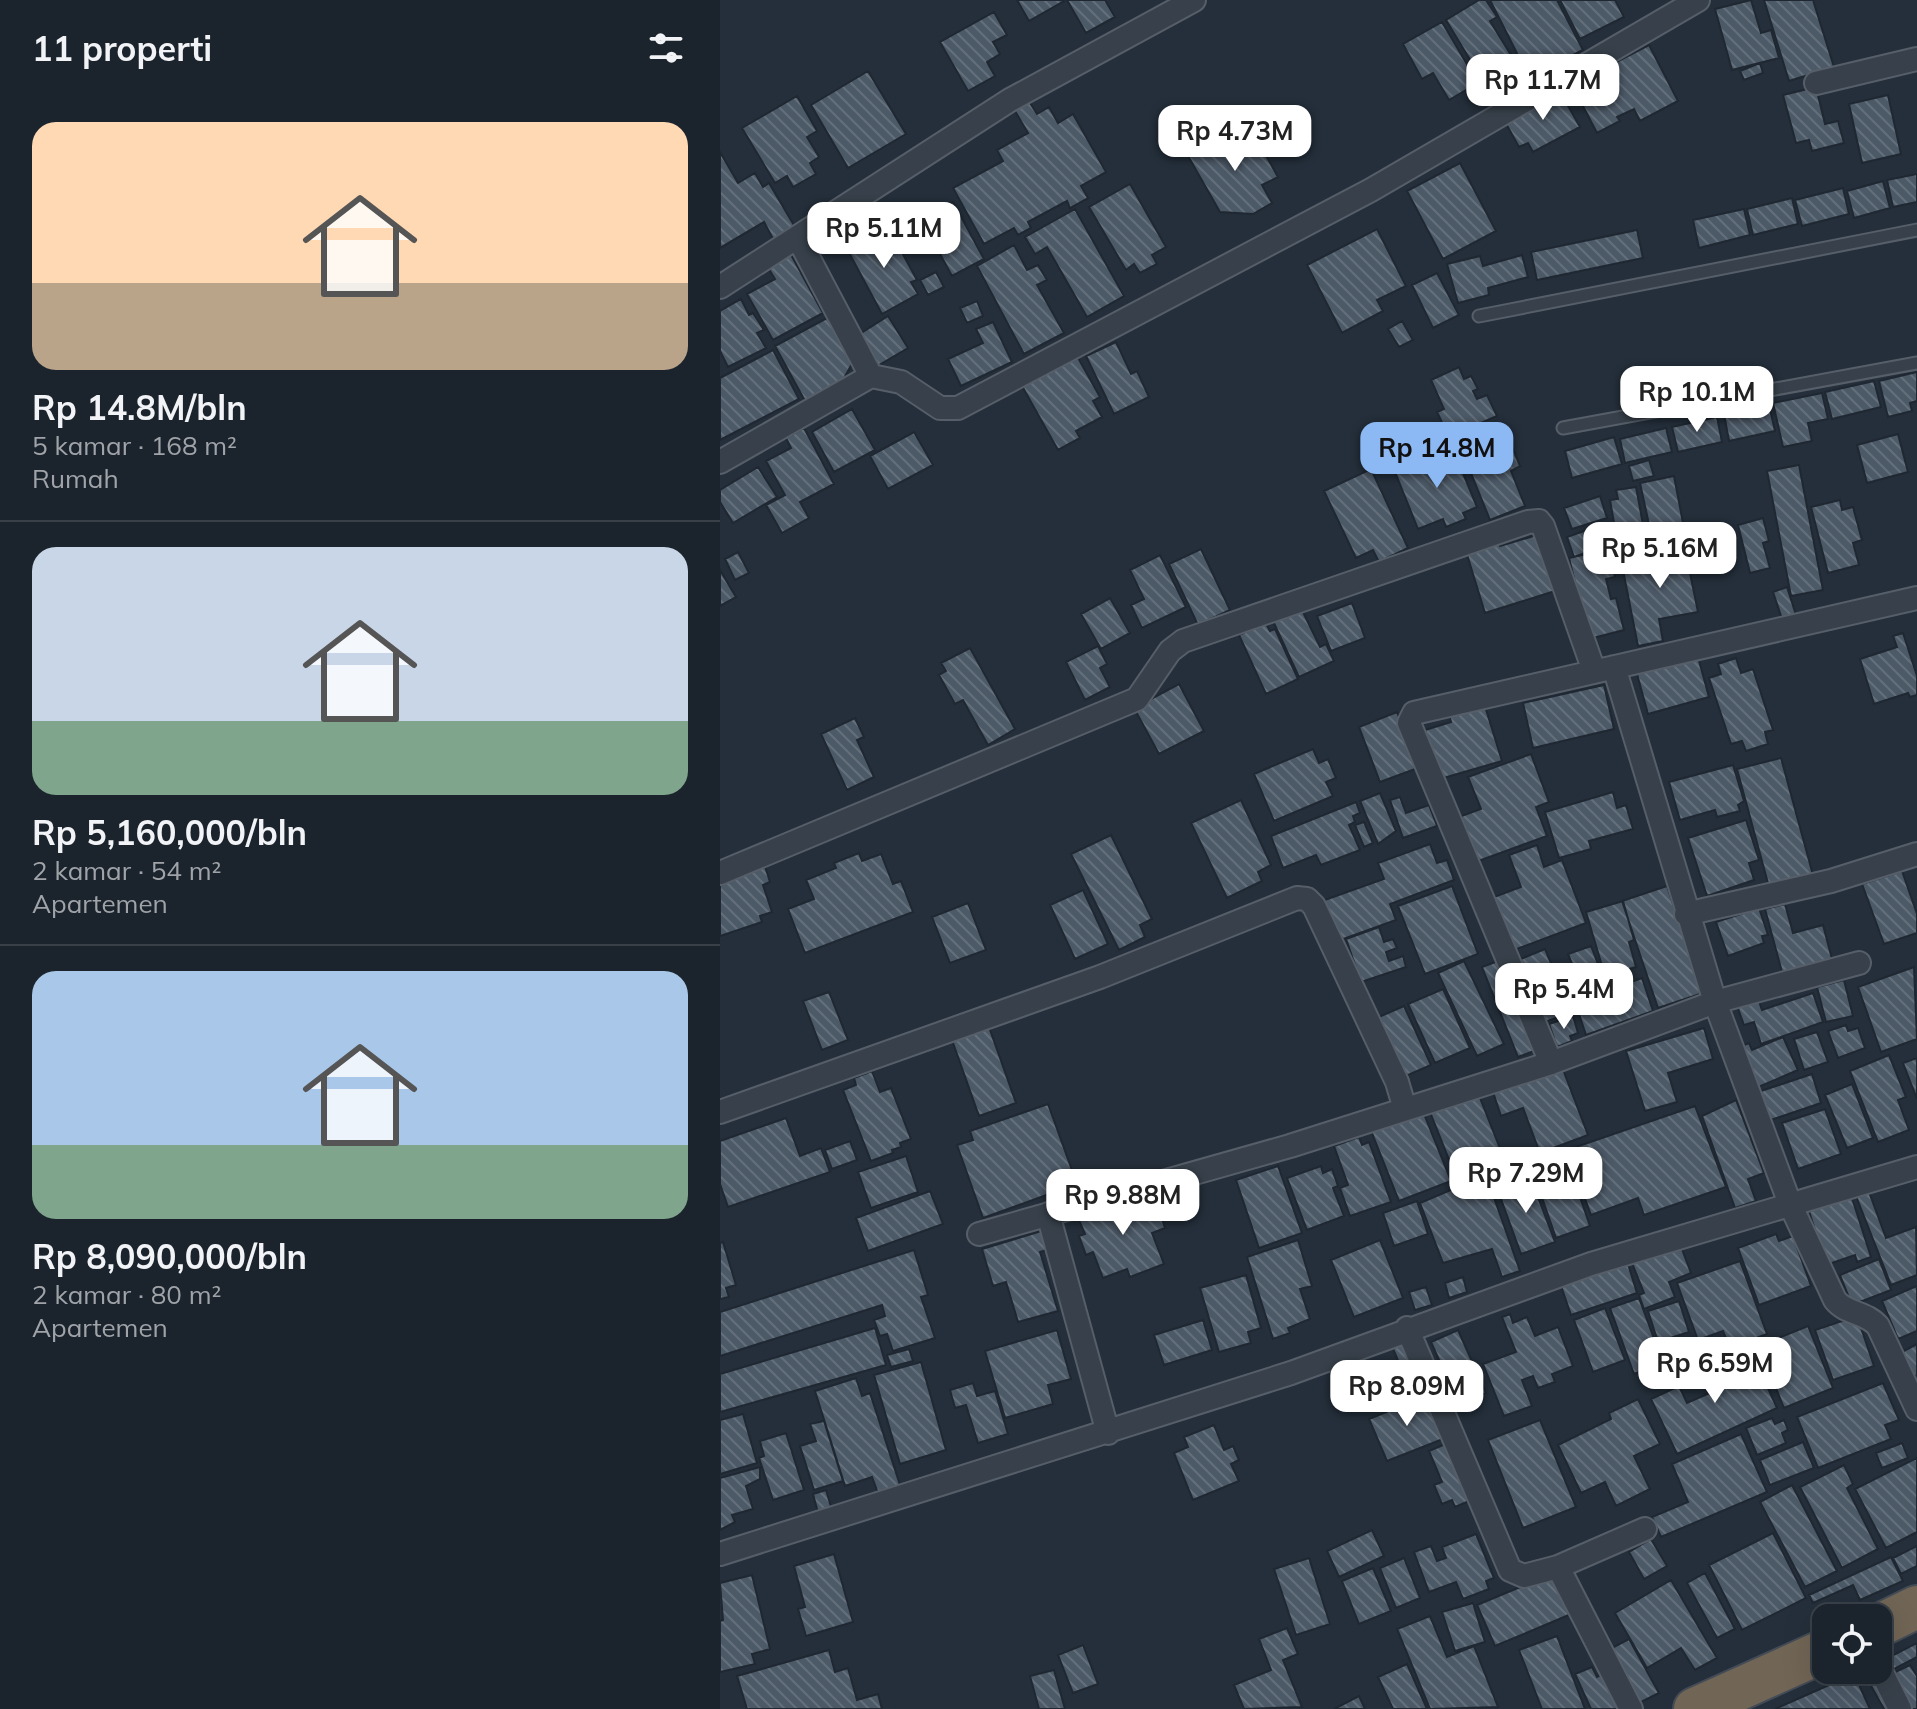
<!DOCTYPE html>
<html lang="id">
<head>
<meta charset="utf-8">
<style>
  body { margin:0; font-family:Mulish,sans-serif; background:#282f38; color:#f1f3f6; height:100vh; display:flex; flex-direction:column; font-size:30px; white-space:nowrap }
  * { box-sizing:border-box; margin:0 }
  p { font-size:26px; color:#a0a4a9 }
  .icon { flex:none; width:44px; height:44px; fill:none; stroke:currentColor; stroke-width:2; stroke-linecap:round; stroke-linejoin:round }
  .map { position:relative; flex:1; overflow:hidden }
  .sheet { display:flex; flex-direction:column; background:#1b232c; width:720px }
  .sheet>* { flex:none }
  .tools { position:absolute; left:1092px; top:1604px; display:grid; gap:16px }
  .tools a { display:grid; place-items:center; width:80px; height:80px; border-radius:16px; background:#1b232c; box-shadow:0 8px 32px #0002,0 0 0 2px #394048; font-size:40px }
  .price { position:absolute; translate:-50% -68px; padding:0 18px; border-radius:16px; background:#fff; color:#222; font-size:26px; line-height:52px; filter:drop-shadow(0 2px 4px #0008) }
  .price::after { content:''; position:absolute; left:50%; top:48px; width:24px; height:18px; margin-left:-12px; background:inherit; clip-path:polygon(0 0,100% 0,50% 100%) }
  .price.current { background:#8cb8f3; color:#111 }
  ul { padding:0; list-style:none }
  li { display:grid; align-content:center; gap:16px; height:424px; padding:0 32px }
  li+li { border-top:2px solid #394048 }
  li span { display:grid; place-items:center; height:248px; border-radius:24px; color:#555 }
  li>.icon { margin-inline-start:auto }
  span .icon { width:144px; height:144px; fill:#fffc; stroke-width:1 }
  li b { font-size:34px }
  h2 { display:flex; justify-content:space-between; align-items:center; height:96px; padding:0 32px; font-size:34px }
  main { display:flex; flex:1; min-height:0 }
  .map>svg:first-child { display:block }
  .building { fill:url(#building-back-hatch); stroke:#1f2832; stroke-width:2 }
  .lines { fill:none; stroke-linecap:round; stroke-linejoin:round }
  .lane-casing { stroke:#565e69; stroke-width:15 }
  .street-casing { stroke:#565e69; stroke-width:26 }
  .highway-casing { stroke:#434b56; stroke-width:46 }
  .lane { stroke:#38414b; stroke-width:11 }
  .street { stroke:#38414b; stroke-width:22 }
  .highway { stroke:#716555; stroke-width:42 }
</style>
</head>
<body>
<main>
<section class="sheet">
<h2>11 properti<svg class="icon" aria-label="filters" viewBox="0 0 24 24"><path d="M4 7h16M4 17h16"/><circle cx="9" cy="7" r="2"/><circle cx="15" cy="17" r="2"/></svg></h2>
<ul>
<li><span style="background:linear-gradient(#ffd9b3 65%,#b9a48a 0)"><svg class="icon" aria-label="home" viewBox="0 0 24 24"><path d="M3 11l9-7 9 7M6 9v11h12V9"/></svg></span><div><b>Rp 14.8M/bln</b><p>5 kamar · 168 m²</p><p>Rumah</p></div></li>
<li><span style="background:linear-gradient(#c9d6e8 70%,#7fa58c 0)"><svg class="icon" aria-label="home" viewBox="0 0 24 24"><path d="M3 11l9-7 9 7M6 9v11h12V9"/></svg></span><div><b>Rp 5,160,000/bln</b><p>2 kamar · 54 m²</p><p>Apartemen</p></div></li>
<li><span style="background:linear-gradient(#a9c7e8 70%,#7fa58c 0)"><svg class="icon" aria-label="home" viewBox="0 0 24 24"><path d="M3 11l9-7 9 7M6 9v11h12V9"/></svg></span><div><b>Rp 8,090,000/bln</b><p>2 kamar · 80 m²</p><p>Apartemen</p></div></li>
</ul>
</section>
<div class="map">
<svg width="1197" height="1709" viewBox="0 0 1197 1709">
  <defs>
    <pattern id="building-back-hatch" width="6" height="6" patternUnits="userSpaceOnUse" patternTransform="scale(2)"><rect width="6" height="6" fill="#4c5967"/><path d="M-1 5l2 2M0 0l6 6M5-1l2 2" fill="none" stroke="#636f7b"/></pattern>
  </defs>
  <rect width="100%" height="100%" fill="#242f3b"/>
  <path class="building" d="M297,0H343L344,1L309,21Z
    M347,0H385L395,17L366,33Z
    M759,0H766L777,17L770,21L799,68L783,78L777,68L761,78L726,20Z
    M770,0H837L863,50L809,77Z
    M840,0H895L904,17L860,39Z
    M1031,0L1041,33L1051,30L1059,58L1012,70L995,9Z
    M1044,0H1093L1114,67L1069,81Z
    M274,12L287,35L273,42L280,54L267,62L275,76L248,91L220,42Z
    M722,22L758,83L729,100L713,73L702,79L683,44Z
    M929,45L958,101L920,121L914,109L897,117L900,121L877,133L852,85Z
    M1040,63L1043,73L1024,80L1020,71Z
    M148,71L186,134L128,168L91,105Z
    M1096,87L1105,124L1118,121L1124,143L1092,151L1089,140L1076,143L1063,95Z
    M839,90L860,127L813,152L808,143L799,147L784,120Z
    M1168,95L1181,154L1142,163L1129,104Z
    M77,96L97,131L87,137L99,157L90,163L96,174L73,187L67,176L55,183L22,128Z
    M307,98L317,114L329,107L338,123L353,114L386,172L361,186L368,198L350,208L347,201L308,222L311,228L298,235L294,228L264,244L233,188L283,161L277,150L308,133L292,106Z
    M520,128L526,138L534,134L558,177L542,185L552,203L533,214L500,212L468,156Z
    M0,152L18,183L35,173L43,187L49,183L75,227L53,239L44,222L0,248Z
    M740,163L776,231L723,259L687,191Z
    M1197,174V202L1173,207L1167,180Z
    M1163,181L1170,208L1134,218L1127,191Z
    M410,184L446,247L432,255L437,264L420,273L414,264L406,270L369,207Z
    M1123,188L1129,214L1082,226L1075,200Z
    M1072,198L1078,224L1033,235L1027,209Z
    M233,202L264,259L232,276L201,219Z
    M355,209L404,296L367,317L327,247L315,254L305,237Z
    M1024,209L1030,235L979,248L973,220Z
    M168,227L197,280L191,282L198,294L162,314L127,249Z
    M657,229L686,286L657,300L663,311L622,333L587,265Z
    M917,230L923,258L817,280L811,252Z
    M294,245L307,270L318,265L327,280L317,285L344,333L304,354L257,266Z
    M70,253L103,313L53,340L27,294L55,279L47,266Z
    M802,255L808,277L768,288L769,295L738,303L727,264L760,256L763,266Z
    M216,272L224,287L208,295L200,280Z
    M717,273L739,315L713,328L692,285Z
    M21,299L29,315L33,313L44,330L37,333L46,348L8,367L0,351V311Z
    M257,301L263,316L247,323L240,308Z
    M168,316L188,348L154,368L135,337Z
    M107,318L133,362L123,380L85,401L55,346Z
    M682,321L693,340L679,347L668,329Z
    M273,322L292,362L241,386L228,359L263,343L256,329Z
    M396,342L411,374L417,371L429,397L394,414L366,356Z
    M53,350L79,399L0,440V378Z
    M357,356L380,397L373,401L382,417L356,431L360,438L338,450L302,386Z
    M739,367L744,379L751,376L758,389L753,391L757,399L767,395L777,416L729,437L717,412L724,409L711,380Z
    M1197,372V401L1190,403L1192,411L1168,417L1159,381Z
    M1154,381L1161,407L1112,419L1105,392Z
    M1102,393L1108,419L1088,423L1092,441L1063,447L1053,403Z
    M1049,405L1055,431L1009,441L1004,414Z
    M132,409L155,450L114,472L92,432Z
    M997,417L1002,442L958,452L952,427Z
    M84,428L114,484L80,502L89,518L62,533L46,505L65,495L46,461L71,448L66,438Z
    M946,428L952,452L905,463L900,439Z
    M785,429L800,466L791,471L805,506L770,520L740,446Z
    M194,432L213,465L168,489L150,456Z
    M1178,434L1188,472L1147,483L1137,445Z
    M894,437L902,464L852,478L845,451Z
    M733,449L757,507L743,513L746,519L726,527L723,519L698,529L675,472Z
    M929,460L934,476L913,481L909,466Z
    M1079,465L1103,590L1071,596L1047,471Z
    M38,467L57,497L13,523L0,502V490Z
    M651,469L688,548L659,562L653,550L636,558L604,491Z
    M954,476L963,523L930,529L920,483Z
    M916,487L927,546L899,551L890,500L898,499L896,490Z
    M880,496L887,518L852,529L844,508Z
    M1120,500L1122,510L1133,507L1142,540L1133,543L1139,565L1108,573L1091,507Z
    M1043,518L1049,541L1043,543L1050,568L1030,573L1018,525Z
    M881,525L888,545L854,557L847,537Z
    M962,534L978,612L939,619L943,641L918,646L903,570L938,563L933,540Z
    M817,535L835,591L765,613L745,548L777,538L780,546Z
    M893,548L896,558L891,559L895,577L886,579L891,599L896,598L904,630L869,639L849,558Z
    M481,549L510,610L478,625L449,564Z
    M18,552L29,573L15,580L5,559Z
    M440,555L466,607L422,628L411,605L424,599L410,570Z
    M0,570L16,597L0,606Z
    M1067,587L1076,615L1062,619L1053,592Z
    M390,598L410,633L381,649L361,614Z
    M632,603L645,638L611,651L597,616Z
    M581,608L600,647L606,644L614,661L579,677L553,621Z
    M545,622L550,631L555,629L578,679L546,694L519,635Z
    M1183,633L1197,676V695L1190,697L1188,693L1154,704L1140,659L1177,647L1173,636Z
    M378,646L387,664L380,668L390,687L365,700L346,662Z
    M250,648L295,729L268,745L243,700L235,704L219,675L226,671L221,663Z
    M978,657L989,697L928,714L917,674Z
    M1016,658L1021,673L1033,669L1053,730L1045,732L1048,744L1026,751L1022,741L1011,744L989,678L1001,674L998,664Z
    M459,684L484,731L439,754L414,708Z
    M884,685L894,729L813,748L803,703Z
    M764,703L782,761L720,779L705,730L731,722L729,714Z
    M677,712L698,768L660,782L639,727Z
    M135,718L144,737L137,740L154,777L127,790L101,734Z
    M593,749L599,763L608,759L616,778L606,782L613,796L554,821L534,774Z
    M811,754L829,802L816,807L827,836L753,863L736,818L761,809L748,777Z
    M1061,758L1093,875L1049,887L1017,769Z
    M1013,765L1024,801L1018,805L1020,811L997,817L995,810L960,820L949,782Z
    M893,792L897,808L906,805L913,829L869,841L871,849L839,858L825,812Z
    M660,793L676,831L658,844L640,801Z
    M680,797L686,813L709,805L717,826L683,838L670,800Z
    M521,800L551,865L538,872L542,881L507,898L471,823Z
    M636,802L640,813L633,816L635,822L629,825L640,850L601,865L596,855L563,868L551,836Z
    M1026,820L1039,860L1029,863L1034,880L987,896L968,838Z
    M644,822L653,843L644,847L635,825Z
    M391,835L432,919L420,925L425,937L399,950L351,854Z
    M710,844L717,863L727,860L734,880L670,904L676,920L615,942L599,902L664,879L658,863Z
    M817,845L824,867L842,860L866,923L794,950L774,897L801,887L789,855Z
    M139,853L142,861L161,854L173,884L181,881L193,912L85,953L68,909L94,899L86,880L116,868L114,863Z
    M44,863L50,882L43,885L52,912L40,916L42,922L0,936V878Z
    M1182,871L1197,914V933L1164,944L1142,884Z
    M732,886L758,954L705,974L678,906Z
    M947,886L983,993L938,1008L902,901Z
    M363,890L388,944L355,959L330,905Z
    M903,901L914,940L909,942L916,967L885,976L866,912Z
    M248,903L266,950L230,963L212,917Z
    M1065,904L1073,933L1103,925L1112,959L1062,972L1045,909Z
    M1039,908L1048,935L1042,936L1044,943L1008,956L996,922Z
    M659,927L664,942L673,939L677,948L666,952L669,961L683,956L686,967L641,982L626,939Z
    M871,946L883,977L861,986L848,954Z
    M825,949L838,980L809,992L796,961Z
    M744,961L784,1044L757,1056L718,973Z
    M778,961L819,1049L798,1057L762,967Z
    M1194,967L1197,1039L1161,1052L1138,987Z
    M922,978L933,1011L866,1035L855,1002Z
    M1124,980L1133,1016L1106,1022L1097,987Z
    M723,989L750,1048L715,1063L688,1004Z
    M845,989L853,1012L819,1024L810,1001Z
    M109,992L128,1040L102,1050L83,1001Z
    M1093,993L1103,1022L1041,1044L1034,1022L1024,1025L1016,1003L1037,996L1042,1010Z
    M684,1006L711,1065L679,1079L652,1020Z
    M853,1016L858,1033L850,1036L852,1041L837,1047L829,1024Z
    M1126,1025L1128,1031L1138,1028L1145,1048L1118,1058L1108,1031Z
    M269,1027L296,1103L259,1116L232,1040Z
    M984,1028L993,1059L948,1073L957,1102L925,1111L906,1051Z
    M1097,1032L1108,1062L1084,1070L1074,1039Z
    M1063,1037L1078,1070L1036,1088L1019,1047L1029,1043L1032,1050Z
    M1169,1055L1186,1097L1178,1100L1189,1130L1158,1142L1130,1071Z
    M1197,1058V1099L1183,1063Z
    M842,1067L868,1135L820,1153L803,1108L781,1116L773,1092Z
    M152,1071L160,1092L171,1088L191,1139L180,1143L181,1147L172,1150L173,1153L151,1161L123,1090L136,1085L134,1078Z
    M1092,1074L1101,1103L1048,1121L1038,1092Z
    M1132,1084L1153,1138L1127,1148L1105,1095Z
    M758,1093L785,1161L795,1157L802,1175L776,1185L767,1164L736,1177L710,1112Z
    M1016,1100L1044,1173L1028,1179L1036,1201L1015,1208L982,1116Z
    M328,1104L357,1184L263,1218L237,1145L253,1140L250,1131Z
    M975,1106L1006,1187L924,1215L918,1198L871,1215L847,1150Z
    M1105,1109L1121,1154L1078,1169L1062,1123Z
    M704,1114L731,1181L679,1201L650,1128L684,1115L687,1121Z
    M66,1118L80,1156L101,1148L110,1172L8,1207L0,1184V1141Z
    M639,1137L642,1145L649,1142L671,1202L630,1216L620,1188L628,1185L614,1146Z
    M130,1141L137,1160L112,1169L105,1150Z
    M845,1154L870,1226L836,1238L811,1166Z
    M186,1156L198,1192L151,1208L138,1172Z
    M558,1166L582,1233L539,1248L516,1180Z
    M601,1166L603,1173L612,1169L618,1186L613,1188L624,1216L587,1230L567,1178Z
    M766,1175L800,1271L782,1277L772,1249L723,1263L700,1203Z
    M810,1176L835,1242L801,1254L777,1188Z
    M210,1191L223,1224L148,1251L136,1218Z
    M1149,1192L1166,1238L1196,1227L1197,1275L1171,1285L1136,1196Z
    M422,1194L430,1214L439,1210L445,1228L432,1233L444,1264L410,1277L407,1269L383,1278L373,1252L366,1255L359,1236L365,1234L358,1218Z
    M1131,1195L1151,1257L1137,1262L1135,1255L1106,1265L1088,1208Z
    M697,1201L708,1234L674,1246L663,1213Z
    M328,1229L334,1248L320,1252L338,1311L298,1322L286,1282L273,1286L262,1249Z
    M1056,1234L1059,1241L1073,1236L1091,1286L1039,1305L1018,1248Z
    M578,1240L592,1286L580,1289L590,1319L568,1328L570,1333L553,1339L527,1257Z
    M660,1240L683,1298L634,1317L611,1260Z
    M3,1242L16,1285L6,1288L9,1297L0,1299V1243Z
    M960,1244L971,1273L949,1282L955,1297L924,1309L919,1295L924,1293L912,1263Z
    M194,1250L208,1295L201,1297L215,1338L173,1351L167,1334L160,1336L154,1320L165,1316L162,1305L0,1356V1312Z
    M1159,1259L1171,1290L1132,1305L1120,1275Z
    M1020,1261L1047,1334L1010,1348L1003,1331L978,1340L957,1283Z
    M908,1264L917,1293L851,1315L841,1286Z
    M526,1275L541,1328L528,1332L531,1343L499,1352L480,1288Z
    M743,1277L747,1292L729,1298L725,1283Z
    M1197,1286V1331L1178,1339L1162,1301Z
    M706,1287L712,1305L695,1310L689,1292Z
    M919,1298L943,1363L914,1374L890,1308Z
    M959,1301L969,1332L938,1342L928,1311Z
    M885,1308L905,1360L873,1372L854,1320Z
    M790,1314L793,1323L807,1317L815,1336L838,1327L853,1366L832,1374L835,1382L818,1388L813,1376L802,1380L812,1406L784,1416L763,1364L796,1352L782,1317Z
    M1137,1316L1154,1366L1113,1380L1095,1330Z
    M483,1320L492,1350L444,1365L434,1335Z
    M1088,1326L1113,1388L1064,1408L1039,1346Z
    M155,1328L166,1365L0,1412V1374Z
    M337,1330L351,1379L328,1385L333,1404L285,1418L265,1351Z
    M738,1330L766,1393L739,1405L711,1342Z
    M686,1338L697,1364L682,1370L671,1344Z
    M1197,1344V1375L1192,1377L1180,1353Z
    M189,1349L193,1361L171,1367L167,1355Z
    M640,1352L649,1376L634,1381L625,1358Z
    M1033,1355L1057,1408L957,1454L931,1399L959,1386L967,1403L992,1392L985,1377Z
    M201,1362L226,1450L180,1464L154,1375Z
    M136,1378L142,1396L150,1393L180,1485L158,1493L152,1477L125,1486L95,1391Z
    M253,1383L257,1396L275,1391L288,1434L258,1443L246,1405L235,1408L230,1390Z
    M1163,1383L1179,1420L1165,1425L1171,1439L1098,1468L1077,1417Z
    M710,1394L723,1439L667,1461L649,1419Z
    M918,1399L940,1444L914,1456L930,1489L896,1506L885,1482L861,1493L838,1445L891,1419L889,1413Z
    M23,1414L37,1463L0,1474V1420Z
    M1052,1418L1055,1424L1064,1420L1068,1430L1062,1433L1066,1443L1037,1455L1026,1428Z
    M820,1420L856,1507L803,1528L768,1440Z
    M104,1421L123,1481L94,1490L80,1446L96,1441L90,1424Z
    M494,1425L504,1450L513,1446L519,1460L511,1464L519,1481L473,1500L454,1453L468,1447L464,1437Z
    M66,1433L84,1490L53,1500L39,1458L44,1456L40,1441Z
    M1021,1434L1047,1492L941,1537L932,1517L968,1502L952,1464Z
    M730,1442L754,1499L735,1507L732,1500L722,1504L714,1485L722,1482L709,1451Z
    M1083,1442L1094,1468L1050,1485L1040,1460Z
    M1182,1443L1188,1458L1162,1468L1156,1453Z
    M1197,1458V1532L1166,1548L1135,1489Z
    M1124,1465L1133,1484L1127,1488L1158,1549L1122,1568L1080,1487Z
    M40,1467V1479L26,1486L33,1509L12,1515L15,1522L0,1530V1478Z
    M1072,1485L1117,1571L1085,1587L1040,1502Z
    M106,1490L112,1510L98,1513L93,1494Z
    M652,1530L664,1556L619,1577L607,1551Z
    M1053,1533L1086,1598L1022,1630L989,1565Z
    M756,1534L774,1578L766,1581L769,1589L743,1599L736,1582L709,1592L694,1552L711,1546L717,1561L726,1558L722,1547Z
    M931,1539L947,1566L924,1579L909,1552Z
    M1197,1546V1566L1181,1574L1173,1558Z
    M114,1554L133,1622L86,1636L78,1609L85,1607L74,1566Z
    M1171,1557L1183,1581L1140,1600L1133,1585L1093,1603L1089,1595Z
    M589,1558L610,1624L576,1635L554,1569Z
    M684,1558L700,1598L676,1608L660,1568Z
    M653,1568L671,1611L639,1624L622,1581Z
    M839,1571L856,1612L775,1646L757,1605Z
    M985,1573L1015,1629L997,1638L967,1583Z
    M32,1575L50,1649L32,1654L35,1664L0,1672V1621L3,1620L0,1583Z
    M951,1580L997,1658L975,1670L961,1648L927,1668L895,1613Z
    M753,1603L765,1642L735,1651L722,1612Z
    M710,1616L727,1657L754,1646L778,1707L710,1709L677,1629Z
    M567,1628L578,1654L563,1660L582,1707L524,1709L514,1685L551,1670L539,1639Z
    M837,1636L865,1709H822L799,1650Z
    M909,1639L939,1693L917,1704L888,1650Z
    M1197,1643V1657L1144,1685L1136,1670H1158V1663Z
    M363,1645L378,1684L353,1693L338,1655Z
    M109,1650L115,1672L128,1668L137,1700L158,1694L162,1709H27L17,1676Z
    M687,1664L707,1709H673L658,1677Z
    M1190,1665L1197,1676V1709H1164L1150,1684Z
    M872,1667L877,1677L887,1672L903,1709H871L855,1674Z
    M334,1670L345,1709H319L310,1676Z
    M1134,1674L1150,1709H1055Z
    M639,1696L645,1709H614Z"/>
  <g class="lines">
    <g class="lane-casing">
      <path id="lane" d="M759,316L1197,230
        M843,428L1197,363"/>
    </g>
    <g class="street-casing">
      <path id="street" d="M1096,83L1197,59
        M78,238L151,376
        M0,287L290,100L474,0
        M0,462L151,376L181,382L220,408H238L651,190L978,0
        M894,667L995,1002L1070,1204L1115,1300C1126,1314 1146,1312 1158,1326L1197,1409
        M0,873L417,699L450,651L463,641L808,522L819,521L823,526L874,671
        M966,914L1111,881L1197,854
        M831,1063L689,723L694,713L1197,598
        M0,1112L380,977L577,898L587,899L594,906L677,1082L685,1109
        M328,1214L388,1433
        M259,1234L570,1146L831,1063L995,1002L1139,963
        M687,1328L790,1570L804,1576L838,1567L911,1709
        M0,1554L571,1373L871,1264L1197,1167
        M838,1567L925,1529
        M1158,1665L1180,1709"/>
    </g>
    <g class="highway-casing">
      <path id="highway" d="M1158,1626L1197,1607
        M975,1709L1106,1650"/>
    </g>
    <use href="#lane" class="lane"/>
    <use href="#street" class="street"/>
    <use href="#highway" class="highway"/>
  </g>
</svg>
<div class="tools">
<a><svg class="icon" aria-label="locate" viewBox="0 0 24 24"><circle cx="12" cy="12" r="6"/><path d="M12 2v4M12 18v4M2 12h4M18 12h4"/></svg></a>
</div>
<b class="price" style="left:823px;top:122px">Rp 11.7M</b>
<b class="price" style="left:515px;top:173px">Rp 4.73M</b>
<b class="price" style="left:164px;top:270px">Rp 5.11M</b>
<b class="price" style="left:977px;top:434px">Rp 10.1M</b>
<b class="price current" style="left:717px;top:490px">Rp 14.8M</b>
<b class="price" style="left:940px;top:590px">Rp 5.16M</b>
<b class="price" style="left:844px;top:1031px">Rp 5.4M</b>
<b class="price" style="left:806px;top:1215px">Rp 7.29M</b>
<b class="price" style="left:403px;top:1237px">Rp 9.88M</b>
<b class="price" style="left:995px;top:1405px">Rp 6.59M</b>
<b class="price" style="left:687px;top:1428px">Rp 8.09M</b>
</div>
</main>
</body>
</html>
